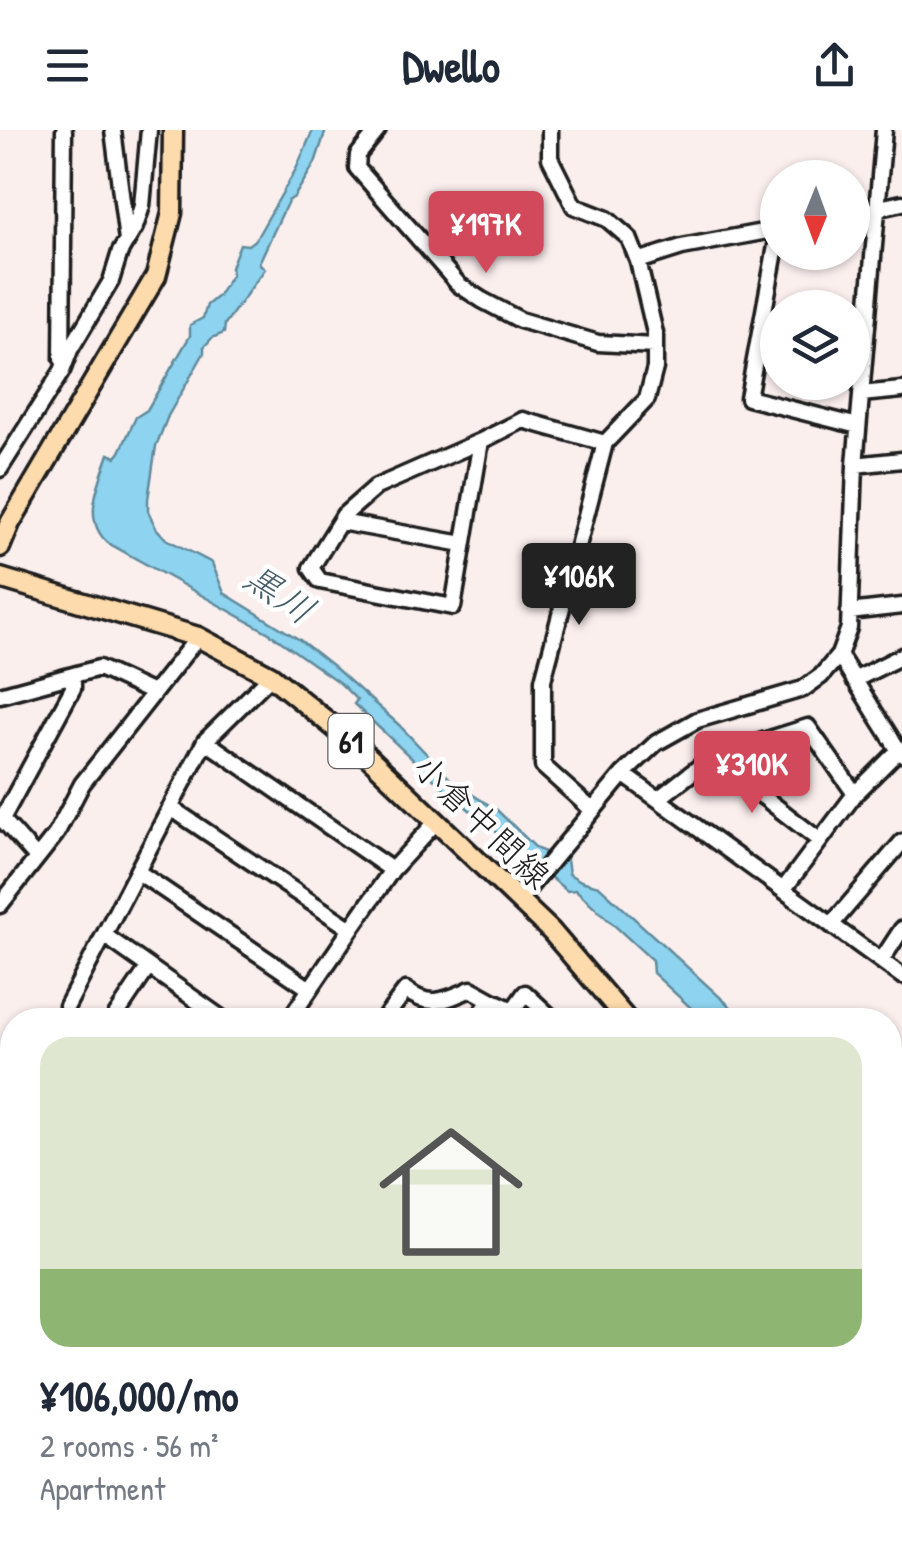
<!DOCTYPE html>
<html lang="en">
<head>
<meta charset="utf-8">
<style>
  body { margin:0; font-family:"Patrick Hand","Klee One",sans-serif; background:#f2f2f3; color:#1f2937; height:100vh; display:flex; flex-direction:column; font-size:38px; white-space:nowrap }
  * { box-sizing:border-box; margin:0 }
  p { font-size:32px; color:#747a83 }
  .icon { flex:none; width:55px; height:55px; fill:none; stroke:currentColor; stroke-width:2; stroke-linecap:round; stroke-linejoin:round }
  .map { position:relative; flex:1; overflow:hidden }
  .side { position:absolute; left:0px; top:878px; width:902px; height:552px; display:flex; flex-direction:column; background:#fff; border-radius:40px 40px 0 0; box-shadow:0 2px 8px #0004 }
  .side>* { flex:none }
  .needle { width:65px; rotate:181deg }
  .fabs { position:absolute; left:760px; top:30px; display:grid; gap:20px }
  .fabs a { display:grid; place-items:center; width:110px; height:110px; border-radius:50%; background:#fff; box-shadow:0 2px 8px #0004; font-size:50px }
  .price { position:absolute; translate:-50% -85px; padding:0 22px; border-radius:10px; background:#d1495b; color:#fff; font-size:32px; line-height:65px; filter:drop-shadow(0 2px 5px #0008) }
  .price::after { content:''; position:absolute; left:50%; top:60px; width:30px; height:22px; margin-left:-15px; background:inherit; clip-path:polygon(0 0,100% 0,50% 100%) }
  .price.selected { background:#222; color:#fff }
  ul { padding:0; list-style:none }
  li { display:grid; align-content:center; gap:20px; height:530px; padding:0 40px }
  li+li { border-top:2px solid #e0e1e3 }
  li span { display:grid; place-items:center; height:310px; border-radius:30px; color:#555 }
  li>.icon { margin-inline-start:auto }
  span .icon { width:180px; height:180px; fill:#fffc; stroke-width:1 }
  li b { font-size:42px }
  header { display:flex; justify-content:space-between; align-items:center; height:130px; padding:0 40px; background:#fff; font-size:45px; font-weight:800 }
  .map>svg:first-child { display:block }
  .water { fill:#8ed3ef; stroke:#608a9b; stroke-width:2.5 }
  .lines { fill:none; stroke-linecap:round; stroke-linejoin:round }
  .minor-casing { stroke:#1c1c1c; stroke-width:21 }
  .major-casing { stroke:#1c1c1c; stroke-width:25 }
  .minor { stroke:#fff; stroke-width:14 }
  .major { stroke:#fedbac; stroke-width:18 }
  .labels { text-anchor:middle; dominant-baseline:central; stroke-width:9; stroke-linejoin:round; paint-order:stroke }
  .shield { fill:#fff; stroke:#606060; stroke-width:2.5 }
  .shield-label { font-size:32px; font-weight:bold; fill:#1c1c1c }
  .street-label { font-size:35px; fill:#1c1c1c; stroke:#fff }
  .water-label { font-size:38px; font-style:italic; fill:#445c66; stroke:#fff }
</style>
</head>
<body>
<header><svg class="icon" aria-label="menu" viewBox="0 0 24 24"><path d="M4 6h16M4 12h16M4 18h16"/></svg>Dwello<svg class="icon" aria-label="share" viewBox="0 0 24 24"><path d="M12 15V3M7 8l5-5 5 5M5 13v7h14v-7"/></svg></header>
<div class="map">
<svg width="902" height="1428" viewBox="0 0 902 1428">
  <rect width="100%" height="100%" fill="#fbefee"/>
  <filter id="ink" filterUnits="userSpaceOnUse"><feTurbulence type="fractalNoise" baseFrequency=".01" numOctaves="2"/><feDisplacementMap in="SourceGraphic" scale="20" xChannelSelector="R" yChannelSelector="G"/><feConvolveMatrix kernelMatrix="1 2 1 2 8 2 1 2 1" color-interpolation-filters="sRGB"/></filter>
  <g filter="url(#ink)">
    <path class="water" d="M313,0H326L315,33L294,67L288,71L259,133L265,139L225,194L224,203L212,208L204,217V223L168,286L156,316L148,369V381L156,398L166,409L212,433L224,463L300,510L333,536L399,595L454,653L497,680L537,719L567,730L569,744L581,751L599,756L745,890H704L653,843L652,830L576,760L567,761L442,657L354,574L357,570L341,554L269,503L108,413C81,389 99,354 109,324L116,327L120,322L136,287L147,280L190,206V195L203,188L207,175L218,166L232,144L231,137L240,114L248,115L256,109L296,39Z"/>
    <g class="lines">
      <g class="minor-casing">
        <path id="minor" d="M113,0L127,111
          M378,0L358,25L357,38L459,155L482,170L520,190L598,213L655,216
          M550,0V28L574,76L607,89L629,108L638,131L655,203V238L647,269L605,313L543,550V636L592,680
          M852,84L902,73
          M778,105L748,268L858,296
          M638,131L682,117L778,99
          M62,229L64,0
          M861,264L902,260
          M481,311L453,477L320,451L311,438L344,385L376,357Z
          M481,311L523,290L605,313
          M855,335L902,330
          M0,339L62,241L70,220L111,151L120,122L135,97L142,76L149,0
          M340,392L463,414
          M849,482L902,476
          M839,525L901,624
          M854,550L902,526
          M0,565L99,538L153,563
          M205,611L392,740
          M712,627L819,710
          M623,644L902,846
          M658,669L712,627L808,597L855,664
          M171,678L351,799L289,890
          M36,727L2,689L73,558V545
          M138,742L310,859
          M783,760L855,664L898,621
          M518,771L623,644L656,613L697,590L803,559L821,546L839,525L849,498L855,335L884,0
          M0,775L56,704L82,654L198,507
          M831,795L902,712
          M351,799L392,740L436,692
          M881,831L902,799
          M491,870L513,880L525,863L554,890
          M67,876L104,805
          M113,890L148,838
          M224,890L104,805L205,611L271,546
          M383,890L406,860C430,879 445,870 471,859L491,870L476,890
          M0,1077L12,1037
          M890,1209L902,1217
          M0,1212L12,1216
          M890,1314L902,1282
          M0,1335L12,1297
          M0,1347L12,1351
          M384,1418L393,1428
          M495,1418L505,1428
          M725,1418L726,1428
          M0,1421L25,1428
          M121,1428L131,1418
          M253,1428L274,1421
          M610,1428L621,1418
          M864,1428L866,1418"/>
      </g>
      <g class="major-casing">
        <path id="major" d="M0,417L10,393L156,146L172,83L173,0
          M0,448L198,507L271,546L355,614L551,801L627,890
          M779,1418L783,1428"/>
      </g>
      <use href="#minor" class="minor"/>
      <use href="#major" class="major"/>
    </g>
  </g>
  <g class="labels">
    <rect class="shield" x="328.5" y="584" width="45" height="54" rx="8"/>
    <g class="shield-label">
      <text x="351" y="611">61</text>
    </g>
    <g class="street-label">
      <text transform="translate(482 691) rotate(44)">小倉中間線</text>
    </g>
    <g class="water-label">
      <text transform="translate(280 463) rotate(34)">黒川</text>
    </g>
  </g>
</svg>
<div class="fabs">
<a><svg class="needle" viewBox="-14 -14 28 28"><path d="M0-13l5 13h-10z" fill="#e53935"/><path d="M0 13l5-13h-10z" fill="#747a83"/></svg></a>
<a><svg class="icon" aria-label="layers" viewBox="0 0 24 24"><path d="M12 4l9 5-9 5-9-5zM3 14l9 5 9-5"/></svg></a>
</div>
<b class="price" style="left:486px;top:146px">¥197K</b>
<b class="price selected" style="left:579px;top:498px">¥106K</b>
<b class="price" style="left:752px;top:686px">¥310K</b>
<section class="side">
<ul>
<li><span style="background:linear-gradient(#dfe7d0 75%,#8fb573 0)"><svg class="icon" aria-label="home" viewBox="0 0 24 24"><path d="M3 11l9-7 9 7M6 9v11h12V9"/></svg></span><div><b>¥106,000/mo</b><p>2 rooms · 56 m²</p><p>Apartment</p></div></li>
</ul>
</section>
</div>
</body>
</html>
